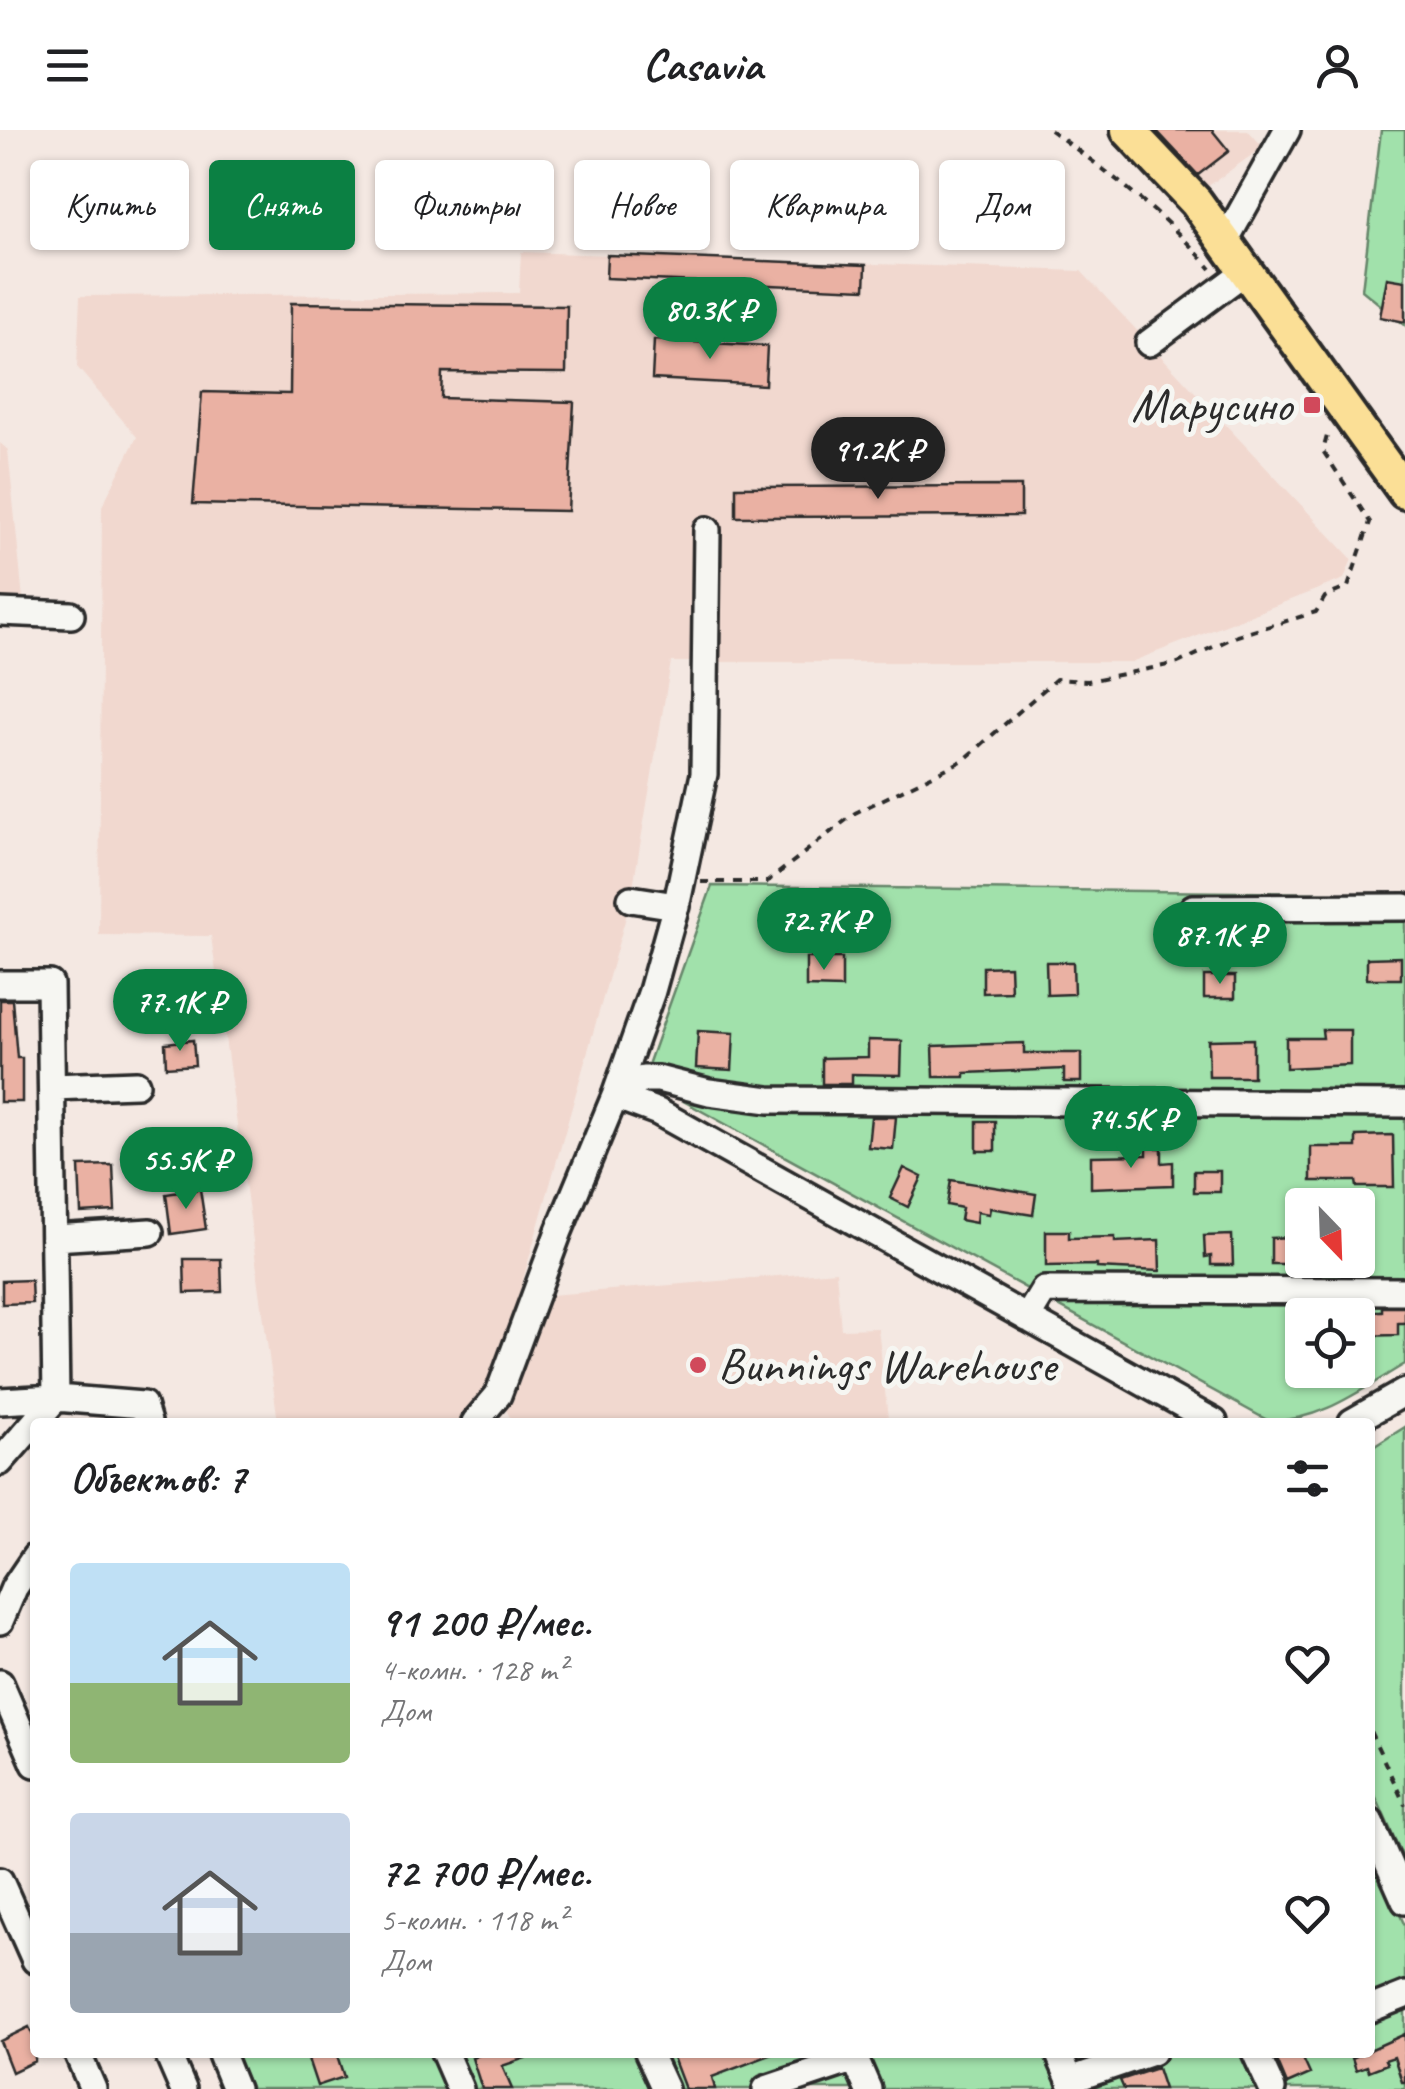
<!DOCTYPE html>
<html lang="ru">
<head>
<meta charset="utf-8">
<style>
  body { margin:0; font-family:Caveat,sans-serif; background:#f2f2f2; color:#202124; height:100vh; display:flex; flex-direction:column; font-size:38px; white-space:nowrap }
  * { box-sizing:border-box; margin:0 }
  p { font-size:32px; color:#757577 }
  .icon { flex:none; width:55px; height:55px; fill:none; stroke:currentColor; stroke-width:2; stroke-linecap:round; stroke-linejoin:round }
  .map { position:relative; flex:1; overflow:hidden }
  .drawer { position:absolute; left:30px; top:1288px; width:1345px; height:640px; display:flex; flex-direction:column; background:#fff; border-radius:10px; box-shadow:0 2px 8px #0004 }
  .drawer>* { flex:none }
  .hud { position:absolute; left:30px; top:30px; width:1345px; height:90px; display:flex; gap:20px }
  .needle { width:65px; rotate:157deg }
  .buttons { position:absolute; left:1285px; top:1058px; display:grid; gap:20px }
  .buttons a { display:grid; place-items:center; width:90px; height:90px; border-radius:10px; background:#fff; box-shadow:0 2px 8px #0004; font-size:50px }
  .price { position:absolute; translate:-50% -85px; padding:0 22px; border-radius:35px; background:#0b8043; color:#fff; font-size:32px; line-height:65px; filter:drop-shadow(0 2px 5px #0008) }
  .price::after { content:''; position:absolute; left:50%; top:60px; width:30px; height:22px; margin-left:-15px; background:inherit; clip-path:polygon(0 0,100% 0,50% 100%) }
  .price.current { background:#222; color:#fff }
  ul { padding:0; list-style:none }
  li { display:flex; align-items:center; gap:30px; height:250px; padding:0 40px }
  li span { display:grid; place-items:center; flex:none; width:280px; height:200px; border-radius:10px; color:#555 }
  li>.icon { margin-inline-start:auto }
  span .icon { width:120px; height:120px; fill:#fffc; stroke-width:1 }
  li b { font-size:42px }
  h2 { display:flex; justify-content:space-between; align-items:center; height:120px; padding:0 40px; font-size:42px }
  .tag { padding:0 35px; border-radius:10px; background:#fff; box-shadow:0 2px 8px #0004; font-size:35px; line-height:90px }
  .tag.current { background:#0b8043; color:#fff }
  header { display:flex; justify-content:space-between; align-items:center; height:130px; padding:0 40px; background:#fff; font-size:45px; font-weight:700 }
  .map>svg:first-child { display:block }
  .built { fill:#f1d8cf }
  .green { fill:#a1e1ab; stroke:#66866b; stroke-width:2.5; fill-rule:evenodd }
  .building { fill:#eab1a3; stroke:#2b2b2b; stroke-width:2.5 }
  .lines { fill:none; stroke-linecap:round; stroke-linejoin:round }
  .minor-casing { stroke:#2b2b2b; stroke-width:32 }
  .major-casing { stroke:#2b2b2b; stroke-width:40 }
  .path { stroke:#2b2b2b; stroke-width:4; stroke-dasharray:8 8; stroke-linecap:butt }
  .minor { stroke:#f6f6f2; stroke-width:25 }
  .major { stroke:#fbdf96; stroke-width:32 }
  .poi-dot { fill:#d1495b; stroke:#f6f6f2; stroke-width:4 }
  .labels { text-anchor:middle; dominant-baseline:central; stroke-width:10; stroke-linejoin:round; paint-order:stroke }
  .poi-label { font-size:48px; fill:#2b2b2b; stroke:#f6f6f2; text-anchor:end }
</style>
</head>
<body>
<header><svg class="icon" aria-label="menu" viewBox="0 0 24 24"><path d="M4 6h16M4 12h16M4 18h16"/></svg>Casavia<svg class="icon" aria-label="person" viewBox="0 0 24 24"><circle cx="12" cy="8" r="4"/><path d="M4 21q1-7 8-7t8 7"/></svg></header>
<div class="map">
<svg width="1405" height="1959" viewBox="0 0 1405 1959">
  <rect width="100%" height="100%" fill="#f4e8e2"/>
  <filter id="ink" filterUnits="userSpaceOnUse"><feTurbulence type="fractalNoise" baseFrequency=".01" numOctaves="2"/><feDisplacementMap in="SourceGraphic" scale="20" xChannelSelector="R" yChannelSelector="G"/><feConvolveMatrix kernelMatrix="1 2 1 2 8 2 1 2 1" color-interpolation-filters="sRGB"/></filter>
  <g filter="url(#ink)">
    <path class="built" d="M1145,0H1248L1263,17L1200,62Z
      M521,122L1081,141L1352,429L1344,449L1131,532H671L631,769L490,1266L462,1292H278L211,806L99,805L102,376L137,307L77,237L80,166L519,163Z
      M0,313L8,320L23,469L0,467Z
      M836,1141L841,1199L878,1198L888,1288L868,1292H512L502,1271L539,1166Z"/>
    <path class="green" d="M1381,0H1405V195L1362,160Z
      M712,756L1405,764V1234C1362,1259 1320,1292 1269,1291L643,949ZM1302,1075H1358V1130H1302ZM1302,1185H1358V1240H1302Z
      M1405,1297V1732L1370,1654V1319Z
      M1370,1718L1405,1796V1959H251L235,1923L1370,1922Z"/>
    <path class="building" d="M1156,0H1212L1229,21L1198,45Z
      M607,125L866,135L865,159L606,148Z
      M1387,148L1405,151V192L1380,187Z
      M291,173L567,176L566,243L442,242L441,268L574,272L568,381L193,374L202,262L290,264Z
      M654,210L767,216L765,255L652,249Z
      M1021,356V386L736,387V357Z
      M1401,827V849H1367V828Z
      M806,828H842V858L806,857Z
      M1046,832H1073L1074,864L1047,865Z
      M1010,836L1011,862L983,863V837Z
      M1204,846H1235V868H1204Z
      M0,870H12L17,928H22V972H0Z
      M1322,900H1350V935L1286,938V908H1323Z
      M698,901L734,903L732,940L696,938Z
      M1253,909V947H1209L1208,910Z
      M193,910L195,935L166,937L165,913Z
      M868,910L902,911L901,945L852,944V954H822V928L868,927Z
      M1024,913V923H1081V952H1064V939L965,943V947H934L933,916Z
      M871,987H896L893,1019L868,1017Z
      M977,991H995V1021H977Z
      M1393,1005L1394,1057H1357L1356,1051H1311V1017H1356V1006Z
      M1147,1018H1162V1033L1173,1032V1055L1091,1058V1026L1147,1025Z
      M113,1035L115,1081L81,1083L79,1036Z
      M904,1038L922,1047L908,1077L890,1068Z
      M1194,1041H1220V1062H1194Z
      M951,1050L1036,1064L1033,1085L990,1078L989,1084L977,1082L976,1093L960,1090L962,1078L947,1075Z
      M200,1059L206,1099L171,1104L166,1064Z
      M1046,1101H1069V1108L1115,1107V1112L1159,1110L1160,1141L1097,1138V1135L1046,1136Z
      M1232,1105L1233,1135H1211V1126L1205,1127L1204,1106Z
      M1292,1107V1134H1271V1108Z
      M184,1129H221L222,1162L185,1163Z
      M31,1150L32,1173L2,1174V1151Z
      M1382,1177H1405V1193H1398V1205L1358,1206V1181H1382Z
      M29,1897L35,1910V1931L12,1942L0,1911Z
      M1405,1904V1952H1402L1394,1927L1385,1930L1387,1934L1369,1941L1367,1936L1356,1940L1352,1928Z
      M327,1922H336L344,1947L317,1956L308,1929Z
      M486,1922H533L534,1925L502,1936L512,1959H482L472,1928Z
      M671,1922H773V1924L712,1947L715,1959H685Z
      M1289,1922H1300L1310,1944L1287,1954L1276,1928Z
      M1157,1938L1164,1959H1124L1120,1950Z"/>
    <g class="lines">
      <g class="minor-casing">
        <path id="minor" d="M1225,111L1287,0
          M1149,213L1247,140
          M0,482L71,485
          M631,769L676,776
          M1193,778L1405,777
          M0,854H50L56,1268L0,1332
          M52,957L136,954
          M615,966L643,949H658L709,962L769,970L1405,974
          M615,966L658,982L1214,1292
          M54,1108L150,1102
          M1027,1188L1044,1160L1405,1161
          M0,1271L56,1268L143,1275L148,1292
          M475,1292L498,1265L559,1101L615,966L652,861L678,768L704,644L707,400
          M1352,1292L1405,1262
          M0,1491L14,1458L35,1427
          M0,1553L35,1634
          M1370,1692L1405,1771
          M0,1751L35,1830
          M1370,1879L1405,1865
          M77,1922L93,1959
          M167,1922L183,1959
          M220,1922L235,1959
          M444,1922L460,1959
          M648,1922L665,1959
          M852,1922L868,1959
          M1058,1922L1074,1959
          M1255,1922L1272,1959
          M1070,1950L1152,1922
          M766,1959L855,1929"/>
      </g>
      <g class="major-casing">
        <path id="major" d="M1128,0L1196,72L1405,362"/>
      </g>
      <path class="path" d="M1050,0C1108,42 1165,84 1211,139
        M701,752H767L855,683L964,630L1056,549L1088,551L1178,533L1237,506L1316,482L1325,467L1348,457L1370,392L1323,321L1328,302
        M1370,1601L1405,1675"/>
      <use href="#minor" class="minor"/>
      <use href="#major" class="major"/>
    </g>
  </g>
  <g class="poi-dot">
    <rect x="1302" y="265" width="20" height="20" rx="5"/>
    <circle cx="698" cy="1235" r="10"/>
  </g>
  <g class="labels">
    <g class="poi-label">
      <text x="1292" y="275">Марусино</text>
      <text x="718" y="1235" text-anchor="start">Bunnings Warehouse</text>
    </g>
  </g>
</svg>
<div class="buttons">
<a><svg class="needle" viewBox="-14 -14 28 28"><path d="M0-13l5 13h-10z" fill="#e53935"/><path d="M0 13l5-13h-10z" fill="#757577"/></svg></a>
<a><svg class="icon" aria-label="locate" viewBox="0 0 24 24"><circle cx="12" cy="12" r="6"/><path d="M12 2v4M12 18v4M2 12h4M18 12h4"/></svg></a>
</div>
<b class="price" style="left:710px;top:232px">80.3K ₽</b>
<b class="price current" style="left:878px;top:372px">91.2K ₽</b>
<b class="price" style="left:824px;top:843px">72.7K ₽</b>
<b class="price" style="left:1220px;top:857px">87.1K ₽</b>
<b class="price" style="left:180px;top:924px">77.1K ₽</b>
<b class="price" style="left:1131px;top:1041px">74.5K ₽</b>
<b class="price" style="left:186px;top:1082px">55.5K ₽</b>
<div class="hud">
<a class="tag">Купить</a>
<a class="tag current">Снять</a>
<a class="tag">Фильтры</a>
<a class="tag">Новое</a>
<a class="tag">Квартира</a>
<a class="tag">Дом</a>
</div>
<section class="drawer">
<h2>Объектов: 7<svg class="icon" aria-label="filters" viewBox="0 0 24 24"><path d="M4 7h16M4 17h16"/><circle cx="9" cy="7" r="2"/><circle cx="15" cy="17" r="2"/></svg></h2>
<ul>
<li><span style="background:linear-gradient(#bfe0f5 60%,#8fb573 0)"><svg class="icon" aria-label="home" viewBox="0 0 24 24"><path d="M3 11l9-7 9 7M6 9v11h12V9"/></svg></span><div><b>91 200 ₽/мес.</b><p>4-комн. · 128 m²</p><p>Дом</p></div><svg class="icon" aria-label="heart" viewBox="0 0 24 24"><path d="M12 20l-8-8c-3-5 5-10 8-4 3-6 11-1 8 4z"/></svg></li>
<li><span style="background:linear-gradient(#c9d6e8 60%,#9aa5b1 0)"><svg class="icon" aria-label="home" viewBox="0 0 24 24"><path d="M3 11l9-7 9 7M6 9v11h12V9"/></svg></span><div><b>72 700 ₽/мес.</b><p>5-комн. · 118 m²</p><p>Дом</p></div><svg class="icon" aria-label="heart" viewBox="0 0 24 24"><path d="M12 20l-8-8c-3-5 5-10 8-4 3-6 11-1 8 4z"/></svg></li>
</ul>
</section>
</div>
</body>
</html>
